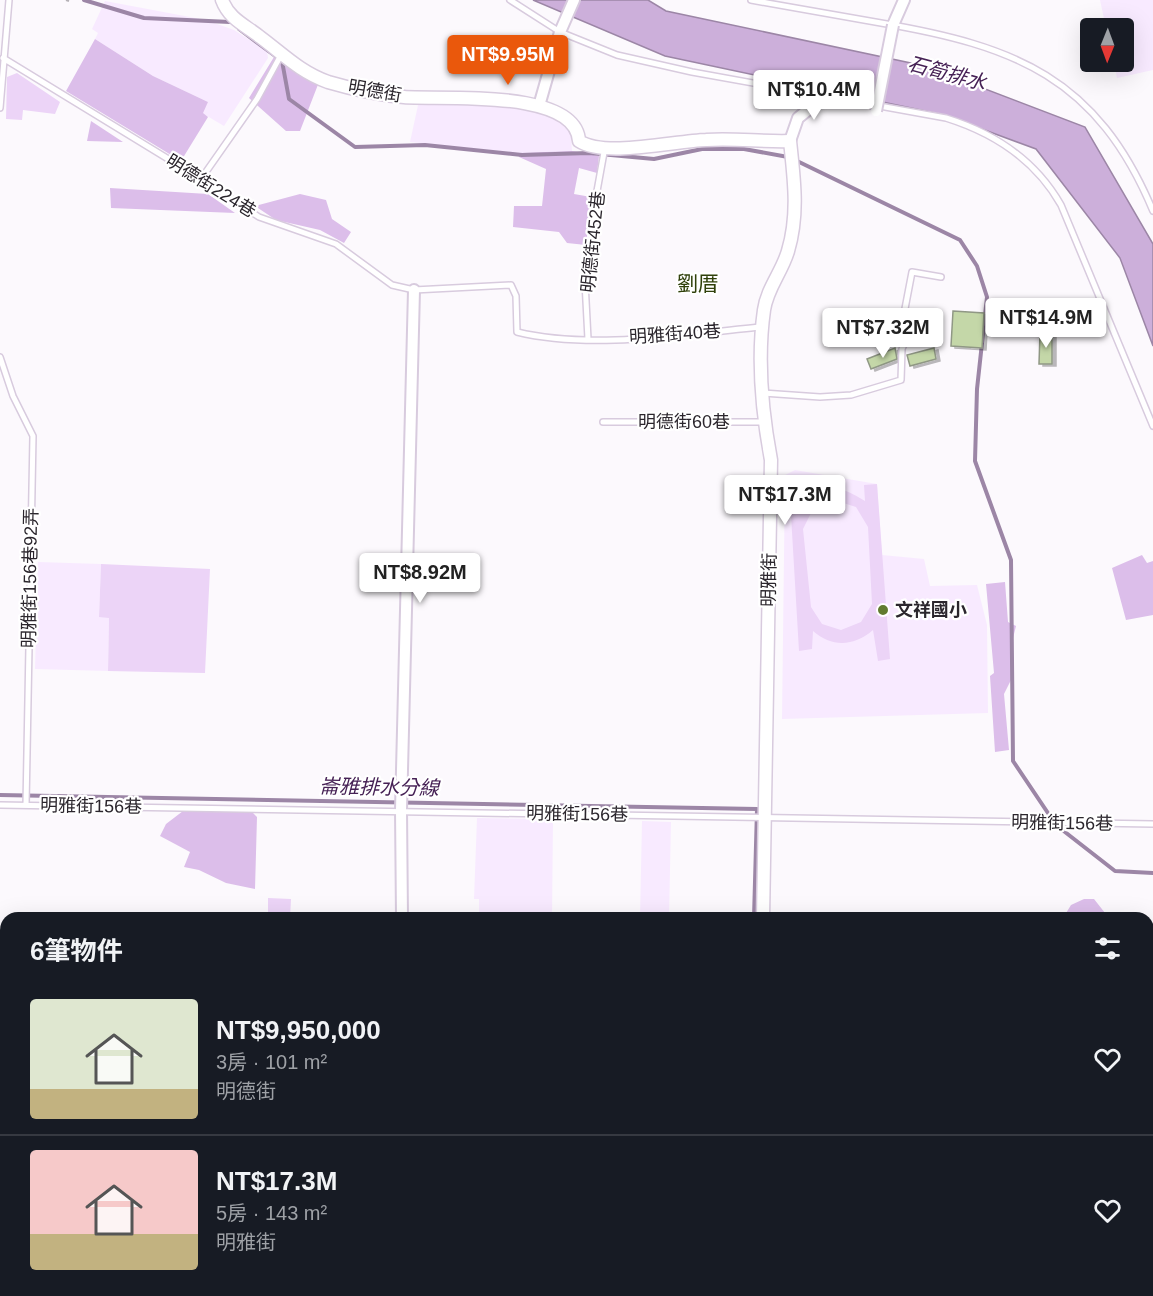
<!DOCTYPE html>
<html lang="zh-TW">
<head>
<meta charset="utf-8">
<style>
  body { margin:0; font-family:Arial,"Noto Sans TC",sans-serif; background:#242831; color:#f1f3f6; height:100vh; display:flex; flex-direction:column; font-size:22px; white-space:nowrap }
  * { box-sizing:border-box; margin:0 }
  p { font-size:20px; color:#9ea1a6 }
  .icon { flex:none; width:33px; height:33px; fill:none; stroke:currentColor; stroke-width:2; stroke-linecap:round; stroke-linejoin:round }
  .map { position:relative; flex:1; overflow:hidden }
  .drawer { position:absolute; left:0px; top:912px; width:1154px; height:384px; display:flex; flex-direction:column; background:#171b24; border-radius:18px 18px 0 0; box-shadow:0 6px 24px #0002 }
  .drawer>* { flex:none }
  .needle { width:39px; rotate:181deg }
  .controls { position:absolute; left:1080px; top:18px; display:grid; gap:12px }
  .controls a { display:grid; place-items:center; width:54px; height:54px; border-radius:6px; background:#171b24; box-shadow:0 6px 24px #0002; font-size:30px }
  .price { position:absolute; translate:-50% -51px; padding:0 14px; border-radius:6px; background:#fff; color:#222; font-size:20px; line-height:39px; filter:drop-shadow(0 2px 3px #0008) }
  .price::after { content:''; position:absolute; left:50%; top:36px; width:18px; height:14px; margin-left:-9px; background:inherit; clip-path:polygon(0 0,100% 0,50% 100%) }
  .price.on { background:#ea580c; color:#fff }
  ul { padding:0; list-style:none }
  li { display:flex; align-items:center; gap:18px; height:150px; padding:0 30px }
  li+li { border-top:2px solid #363941 }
  li span { display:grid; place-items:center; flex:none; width:168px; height:120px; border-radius:6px; color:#555 }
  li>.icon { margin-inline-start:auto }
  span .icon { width:72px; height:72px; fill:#fffc; stroke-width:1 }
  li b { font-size:26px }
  h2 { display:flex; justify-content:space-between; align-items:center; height:72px; padding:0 30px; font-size:26px }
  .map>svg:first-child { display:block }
  .built { fill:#f8eaff }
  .green { fill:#ecd4f7; fill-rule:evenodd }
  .forest { fill:#dcbeea }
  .water { fill:#ccafda; stroke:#9c86a6; stroke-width:1.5 }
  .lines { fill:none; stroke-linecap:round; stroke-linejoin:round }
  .stream { stroke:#9c86a6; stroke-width:4 }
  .building { fill:#c4d7a8; stroke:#909885; stroke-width:1.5; filter:url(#shadow) }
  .service-casing { stroke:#d8cbde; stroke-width:8 }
  .minor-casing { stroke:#d8cbde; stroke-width:14 }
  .tertiary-casing { stroke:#d8cbde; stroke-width:15 }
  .path { stroke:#b5b1b6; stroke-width:2; stroke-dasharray:4.5 4.5; stroke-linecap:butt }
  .service { stroke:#fff; stroke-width:5 }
  .minor { stroke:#fff; stroke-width:10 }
  .tertiary { stroke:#fff; stroke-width:12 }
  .minor-bridge-casing { stroke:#d8cbde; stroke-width:14; stroke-linecap:butt }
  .minor-bridge { stroke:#fff; stroke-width:10 }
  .poi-dot { fill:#617b2f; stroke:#fff; stroke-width:2 }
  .labels { text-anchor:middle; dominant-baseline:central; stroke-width:4.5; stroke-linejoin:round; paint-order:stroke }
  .street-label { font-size:18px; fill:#2b262d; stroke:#fff }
  .poi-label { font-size:18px; font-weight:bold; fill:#2b262d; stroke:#fff; text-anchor:start }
  .water-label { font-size:20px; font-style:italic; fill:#462155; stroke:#fff }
  .quarter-label { font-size:21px; fill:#30410b; stroke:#fff }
</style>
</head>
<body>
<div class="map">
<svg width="1153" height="1296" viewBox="0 0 1153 1296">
  <defs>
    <filter id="shadow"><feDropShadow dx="4" dy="2" stdDeviation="0" flood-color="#0004"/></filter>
  </defs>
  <rect width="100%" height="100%" fill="#fcf9fd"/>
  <path class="built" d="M1100,0H1153V70L1117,78L1114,62H1124V28H1106Z
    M105,1L206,20L234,30L267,51L268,58L224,126L202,113L208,102L153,76L95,39L98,33L92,29Z
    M420,96L511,101L570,122L572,151L519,153L410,142Z
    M795,470L877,484L882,555L924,559L930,586L977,585L987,625L988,713L782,719L785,475Z
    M38,562L101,564L99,617H109L108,671L35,669Z
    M477,818L553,819L552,918H479V899H474Z
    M642,821L671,822L669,918H640Z"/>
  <path class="green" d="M17,73L60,102L55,114L23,110L22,120L6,119L7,77Z
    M789,481H800V505C829,489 834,481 865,501L864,485L877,484L890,659L878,661L873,630C855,646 832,648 813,631L812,649L799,651ZM834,500L856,507L868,527L872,604L861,622L841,630L822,624L811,607L803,529L813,509Z
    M101,564L210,569L205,673L108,671L109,618L99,617Z
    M268,898L291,899L290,918H268Z"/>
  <path class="forest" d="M95,39L153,76L208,102L203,113L208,117L181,161L66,91Z
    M274,57L319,82L300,131H286L249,98Z
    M91,121L123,142L87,141Z
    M572,151L599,156L597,173L579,168L574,194L591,197L586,245L567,243L559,232L513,227L514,206H542L546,169L519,157V153Z
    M110,188L208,194L235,213L111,208Z
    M300,194L326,200L332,219L351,232L344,243L320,230L276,220L255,206Z
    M1142,555L1147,563L1153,561V615L1126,620L1112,568Z
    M1005,582L1008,622L1016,626L1011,646L1012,678L1004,694L1009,750L995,752L990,676L994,673L986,584Z
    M183,811L252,812L257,817L255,889L226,883L199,870L184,867L190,852L160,836L166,824Z
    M1084,899H1094L1109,918H1063L1071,905Z"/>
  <path class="water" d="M533,0H648L666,11L925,66L1085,127L1153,244V346L1120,258L1036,149L944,115L665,56Z"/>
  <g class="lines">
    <path class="stream" d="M84,0L144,18L230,22
      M239,29L282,61L289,99L355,147L425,145L522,155L589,153L654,159L702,149H744L788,157
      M795,160L960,240L977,266L987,297L977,389L975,461L1011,560L1013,761L1056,825L1115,871L1153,873
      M0,795L757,809L754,918
      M747,1296V1290"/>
  </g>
  <path class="building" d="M953,311L984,313L982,348L951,346Z
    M1040,333H1052V364H1039Z
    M895,348L897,359L871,369L867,359Z
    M934,348L936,359L910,366L907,355Z"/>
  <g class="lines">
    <g class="service-casing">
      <path id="service" d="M510,0L560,32L617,55L692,72L946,118C994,133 1036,161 1061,205L1153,426
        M751,0C794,8 837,15 881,23C1015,46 1097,77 1153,211
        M3,58L201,179L259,217L336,244L392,285L414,290L511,285L516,296L517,332C591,350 685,334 761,327
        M0,108L9,0
        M201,179L257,99L281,55
        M588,339L585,282L593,246L595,202L605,147
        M0,357L13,396L33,436L26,805
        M763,393L820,397L851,395L901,380L902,349L906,340L903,319L912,272L941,277
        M603,422H764
        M0,805L1153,824
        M0,1252H6
        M1148,1275H1153
        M202,1296V1290"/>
    </g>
    <g class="minor-casing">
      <path id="minor" d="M893,25L904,0
        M539,106L560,32L574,0
        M790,141L798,118L814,105L817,96
        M402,918L401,810L414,290
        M414,1290V1296"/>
    </g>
    <g class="tertiary-casing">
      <path id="tertiary" d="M222,0C229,19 245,25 260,37C283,54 300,72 328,82C352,89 379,95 404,97C441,100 576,88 579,141C605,158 674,141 706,140C734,138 762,142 790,141C794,179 799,214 788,251C782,272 767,288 764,310C757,359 762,412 771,460L763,918
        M757,1296V1290"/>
    </g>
    <path class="path" d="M66,0L69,1"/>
    <use href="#service" class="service"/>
    <use href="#minor" class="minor"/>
    <use href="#tertiary" class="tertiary"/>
    <g class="minor-bridge-casing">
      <path id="minor-bridge" d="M876,111L893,25"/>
    </g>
    <use href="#minor-bridge" class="minor-bridge"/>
  </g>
  <circle class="poi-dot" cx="883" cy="610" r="6"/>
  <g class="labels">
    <g class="street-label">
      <text transform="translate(375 91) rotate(10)">明德街</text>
      <text transform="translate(211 186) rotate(32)">明德街224巷</text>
      <text transform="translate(593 242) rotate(-84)">明德街452巷</text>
      <text transform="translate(675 334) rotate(-4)">明雅街40巷</text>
      <text x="684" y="422">明德街60巷</text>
      <text transform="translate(30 578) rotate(-89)">明雅街156巷92弄</text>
      <text transform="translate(769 580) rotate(-89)">明雅街</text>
      <text transform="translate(91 806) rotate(1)">明雅街156巷</text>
      <text transform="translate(577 814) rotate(1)">明雅街156巷</text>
      <text transform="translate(1062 823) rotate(1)">明雅街156巷</text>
    </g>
    <g class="poi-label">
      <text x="895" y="610">文祥國小</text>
    </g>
    <g class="water-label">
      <text transform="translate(947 73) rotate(15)">石筍排水</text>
      <text transform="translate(379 787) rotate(1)">崙雅排水分線</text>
    </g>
    <g class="quarter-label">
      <text x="698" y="283">劉厝</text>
    </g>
  </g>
</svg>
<div class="controls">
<a><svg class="needle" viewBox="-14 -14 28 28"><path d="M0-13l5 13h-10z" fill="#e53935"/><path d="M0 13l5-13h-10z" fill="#9ea1a6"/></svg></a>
</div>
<b class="price on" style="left:508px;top:86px">NT$9.95M</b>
<b class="price" style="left:814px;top:121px">NT$10.4M</b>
<b class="price" style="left:1046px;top:349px">NT$14.9M</b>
<b class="price" style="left:883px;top:359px">NT$7.32M</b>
<b class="price" style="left:785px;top:526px">NT$17.3M</b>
<b class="price" style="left:420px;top:604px">NT$8.92M</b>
<section class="drawer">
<h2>6筆物件<svg class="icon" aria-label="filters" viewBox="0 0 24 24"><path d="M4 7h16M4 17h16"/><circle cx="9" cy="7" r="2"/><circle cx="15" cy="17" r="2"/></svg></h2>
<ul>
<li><span style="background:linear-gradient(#dfe7d0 75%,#c2b280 0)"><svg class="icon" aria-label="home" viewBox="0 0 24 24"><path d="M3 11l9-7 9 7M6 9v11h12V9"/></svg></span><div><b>NT$9,950,000</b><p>3房 · 101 m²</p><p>明德街</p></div><svg class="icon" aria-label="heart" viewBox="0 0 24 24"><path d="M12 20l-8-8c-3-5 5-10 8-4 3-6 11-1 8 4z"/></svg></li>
<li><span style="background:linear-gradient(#f6c9c9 70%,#c2b280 0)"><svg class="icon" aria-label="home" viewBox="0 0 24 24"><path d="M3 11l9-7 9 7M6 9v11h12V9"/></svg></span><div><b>NT$17.3M</b><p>5房 · 143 m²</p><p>明雅街</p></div><svg class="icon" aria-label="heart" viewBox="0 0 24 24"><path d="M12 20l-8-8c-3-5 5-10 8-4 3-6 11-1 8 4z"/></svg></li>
</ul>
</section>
</div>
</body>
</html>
